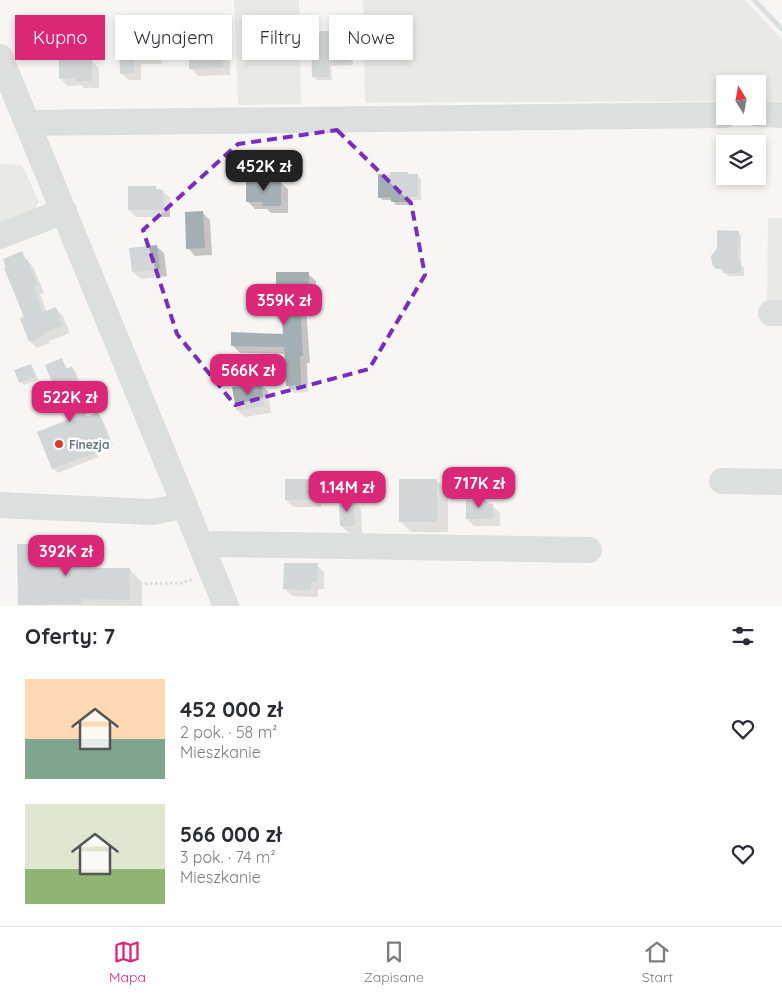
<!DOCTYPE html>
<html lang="pl">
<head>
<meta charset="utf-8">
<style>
  body { margin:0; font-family:Quicksand,sans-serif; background:#f2f2f3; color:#2b2b33; height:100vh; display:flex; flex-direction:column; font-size:19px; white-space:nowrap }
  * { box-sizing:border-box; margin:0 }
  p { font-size:16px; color:#7c7c81 }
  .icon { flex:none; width:28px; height:28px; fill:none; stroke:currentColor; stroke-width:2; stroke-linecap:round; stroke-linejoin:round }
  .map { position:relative; height:606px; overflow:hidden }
  .panel { display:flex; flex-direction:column; background:#fff; flex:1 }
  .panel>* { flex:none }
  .guide { position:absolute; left:15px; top:15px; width:500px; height:45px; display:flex; gap:10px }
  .needle { width:32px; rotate:349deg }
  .buttons { position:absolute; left:716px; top:75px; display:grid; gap:10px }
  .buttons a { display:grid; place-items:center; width:50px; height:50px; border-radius:0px; background:#fff; box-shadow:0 2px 8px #0003; font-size:25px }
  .price { position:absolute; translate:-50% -42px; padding:0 11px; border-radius:10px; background:#db2777; color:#fff; font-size:16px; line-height:32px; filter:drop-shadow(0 1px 2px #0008) }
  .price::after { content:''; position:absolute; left:50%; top:30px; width:15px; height:11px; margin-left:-8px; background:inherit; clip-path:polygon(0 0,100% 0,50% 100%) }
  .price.active { background:#222; color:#fff }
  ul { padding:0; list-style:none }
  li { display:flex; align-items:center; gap:15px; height:125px; padding:0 25px }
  li span { display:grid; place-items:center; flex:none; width:140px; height:100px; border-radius:0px; color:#555 }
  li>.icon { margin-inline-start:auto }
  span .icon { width:60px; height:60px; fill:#fffc; stroke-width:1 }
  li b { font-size:21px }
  h2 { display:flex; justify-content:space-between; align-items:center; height:60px; padding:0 25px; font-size:21px }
  .pill { padding:0 18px; border-radius:0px; background:#fff; box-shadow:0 2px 8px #0003; font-size:18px; line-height:45px }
  .pill.active { background:#db2777; color:#fff }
  .tabs { display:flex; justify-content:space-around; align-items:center; height:70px; border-top:1px solid #e1e1e2; background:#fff; font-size:14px; color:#7c7c81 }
  .tabs a { display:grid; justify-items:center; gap:2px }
  .tabs .active { color:#db2777 }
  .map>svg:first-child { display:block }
  .green { fill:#d7dcd3 }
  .shadow { fill:#0003 }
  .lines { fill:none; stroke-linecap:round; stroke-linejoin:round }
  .stream { stroke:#b5c4c6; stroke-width:5 }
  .building { fill:#a4afb3 }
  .path { stroke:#babdbf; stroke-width:3; stroke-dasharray:2.5 2.5; stroke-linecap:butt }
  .minor { stroke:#bdc3c6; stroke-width:26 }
  .marked { fill:none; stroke:#7b2cbf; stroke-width:4; stroke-dasharray:10 6; stroke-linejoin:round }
  .poi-dot { fill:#e03b2a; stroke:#fff; stroke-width:2 }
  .labels { text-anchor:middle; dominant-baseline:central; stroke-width:5; stroke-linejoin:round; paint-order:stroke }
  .poi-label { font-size:12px; font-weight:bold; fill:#62767e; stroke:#fff; text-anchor:start }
</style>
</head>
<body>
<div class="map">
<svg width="782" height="606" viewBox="0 0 782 606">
  <rect width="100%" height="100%" fill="#f7f6f4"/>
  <path class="green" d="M234,0H299L301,104L238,105Z
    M363,0H745L782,39V101H758V84H725V101L365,103Z
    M0,164L22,165L39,202L33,216L0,228Z
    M768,218H782V306L767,305Z"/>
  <path class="shadow" d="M336,32L339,35L349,36L352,40L353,65L331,66L332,80H317L313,76Z
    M154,39L161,46L162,64H141V80H129L121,73V40Z
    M222,45L230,52V75L198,76L191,69L202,46Z
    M82,48L90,56V61H92L99,69V88H84L81,85L68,86L60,78Z
    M407,173L410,176H417L421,179V200H412V205H396L392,200H383L380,197L379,176Z
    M280,182L288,189V213H271L267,209H255L248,202Z
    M155,187L159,191H162L170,198V217H136L129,210Z
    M203,213L210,220L212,255L195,256L188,248Z
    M738,232L741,235V265L744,267V276H728L724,272L719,270H729Z
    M156,246L164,253L167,276L141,279L133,272Z
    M21,253L34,268L44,293L40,294L47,312L56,309L63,316L70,333L49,341L50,343L37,348L30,341L26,317Z
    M308,274L316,281L315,309H306L310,363H307L308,392L294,393L287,385L285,354L240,353L232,345L284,335L288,321V299H285L278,291Z
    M61,360L68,369L71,368L76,372L80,384L74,386L88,418L98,414L102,418L113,445L96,452L98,457L58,473L53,468L68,420Z
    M30,365L34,369L38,380L24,385L20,382Z
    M260,384L268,391L271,413L245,417L237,410Z
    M314,480L321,488V507H293L286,500Z
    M436,480L448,491V532H411L400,521Z
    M482,497L500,513V526H474L467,519Z
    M354,501L361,509L362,533H349L341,526Z
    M83,544L95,557L96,569H129L142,582V606L20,605Z
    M317,565L324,572V589H318V597L292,596L285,589Z"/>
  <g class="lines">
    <path class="stream" d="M754,0L782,29"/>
  </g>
  <path class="building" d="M320,31H336V35H349L350,62L329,63V77H312L311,33H320Z
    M154,37L155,57H134V73L120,74L119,39Z
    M198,40L202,44H223V68L189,69V60L186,57L189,53V45H194Z
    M62,47H83V60H92V81H75V78L59,79V58H62Z
    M390,172H408V174H418V197H409V202H391V197L378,198V174L390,175Z
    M246,180H281V206H262V202H246Z
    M128,186H156V189L163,190V210H128Z
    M203,211L205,248L186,249L185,212Z
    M717,230L739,231L738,260L741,263V273H723V269H716L712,265L711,256L717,248Z
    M157,245L160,269L132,272L129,248Z
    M22,251L25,259H27L38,285L34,287L43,312L56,307L63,326L43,333L44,336L29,342L20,318L24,317L4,268L6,267L3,259Z
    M276,272H309L308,302H300L303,356H300L301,385L286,386L284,347L231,346V332L283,334L282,320H287V292H276Z
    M62,358L66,369L72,366L77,379L71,381L86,417L98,412L110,441L93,448L95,453L52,469L37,432L67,420L45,365Z
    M31,364L35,377L19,383L14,370Z
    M261,383L264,406L236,410L232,387Z
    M285,479H314V500H285Z
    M399,479H437V522H399Z
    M475,496H483L488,504H493V519H466V500H472Z
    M339,500H354L355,526H340Z
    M83,543L84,568H130V600L83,599V604L18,605L17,544Z
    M284,563H318L317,582H311V590L283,589Z"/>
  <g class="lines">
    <path class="path" d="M130,584L181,583L194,579"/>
    <path class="minor" d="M0,57L226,606
      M758,114L782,115
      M27,123L725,115
      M0,236L64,211
      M771,313H782
      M722,481L782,482
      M0,505L152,512L172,508L184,503
      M202,547L216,544L589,550"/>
  </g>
  <path d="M0 0H782V606H0ZM337,130L411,203L425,275L369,369L235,405L177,334L143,230L238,144Z" fill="#f7f6f4" fill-opacity=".55" fill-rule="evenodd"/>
  <path class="marked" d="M337,130L411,203L425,275L369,369L235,405L177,334L143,230L238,144Z"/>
  <circle class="poi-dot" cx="59" cy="444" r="5"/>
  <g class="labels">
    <g class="poi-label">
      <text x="69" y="444">Finezja</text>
    </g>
  </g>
</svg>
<div class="buttons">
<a><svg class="needle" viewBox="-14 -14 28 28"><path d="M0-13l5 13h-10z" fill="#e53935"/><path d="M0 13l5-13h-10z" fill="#7c7c81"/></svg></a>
<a><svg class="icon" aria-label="layers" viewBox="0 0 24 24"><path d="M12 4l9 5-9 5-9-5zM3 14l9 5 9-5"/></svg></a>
</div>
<b class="price active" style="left:264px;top:192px">452K zł</b>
<b class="price" style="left:284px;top:326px">359K zł</b>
<b class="price" style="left:248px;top:396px">566K zł</b>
<b class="price" style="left:70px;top:423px">522K zł</b>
<b class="price" style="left:479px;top:509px">717K zł</b>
<b class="price" style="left:347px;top:513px">1.14M zł</b>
<b class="price" style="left:66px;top:577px">392K zł</b>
<div class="guide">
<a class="pill active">Kupno</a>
<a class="pill">Wynajem</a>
<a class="pill">Filtry</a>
<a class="pill">Nowe</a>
</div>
</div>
<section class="panel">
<h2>Oferty: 7<svg class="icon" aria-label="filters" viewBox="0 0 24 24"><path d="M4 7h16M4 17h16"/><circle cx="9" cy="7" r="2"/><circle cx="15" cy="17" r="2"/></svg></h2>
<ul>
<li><span style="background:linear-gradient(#ffd9b3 60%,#7fa58c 0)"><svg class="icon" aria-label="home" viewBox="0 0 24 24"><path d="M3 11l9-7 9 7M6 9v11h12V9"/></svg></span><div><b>452 000 zł</b><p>2 pok. · 58 m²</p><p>Mieszkanie</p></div><svg class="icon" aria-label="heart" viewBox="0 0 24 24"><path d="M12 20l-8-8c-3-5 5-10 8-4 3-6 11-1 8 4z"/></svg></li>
<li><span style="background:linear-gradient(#dfe7d0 65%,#8fb573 0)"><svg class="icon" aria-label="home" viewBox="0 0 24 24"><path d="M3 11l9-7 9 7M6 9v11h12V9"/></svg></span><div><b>566 000 zł</b><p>3 pok. · 74 m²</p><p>Mieszkanie</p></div><svg class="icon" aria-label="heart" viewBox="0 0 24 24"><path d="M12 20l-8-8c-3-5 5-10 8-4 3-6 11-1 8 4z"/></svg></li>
</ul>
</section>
<nav class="tabs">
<a class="active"><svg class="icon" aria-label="map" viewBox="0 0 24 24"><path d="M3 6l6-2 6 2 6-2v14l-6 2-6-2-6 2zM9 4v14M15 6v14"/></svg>Mapa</a>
<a><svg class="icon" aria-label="saved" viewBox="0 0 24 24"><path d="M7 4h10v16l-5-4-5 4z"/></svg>Zapisane</a>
<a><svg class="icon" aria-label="home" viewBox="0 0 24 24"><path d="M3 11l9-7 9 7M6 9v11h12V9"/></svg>Start</a>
</nav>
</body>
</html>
